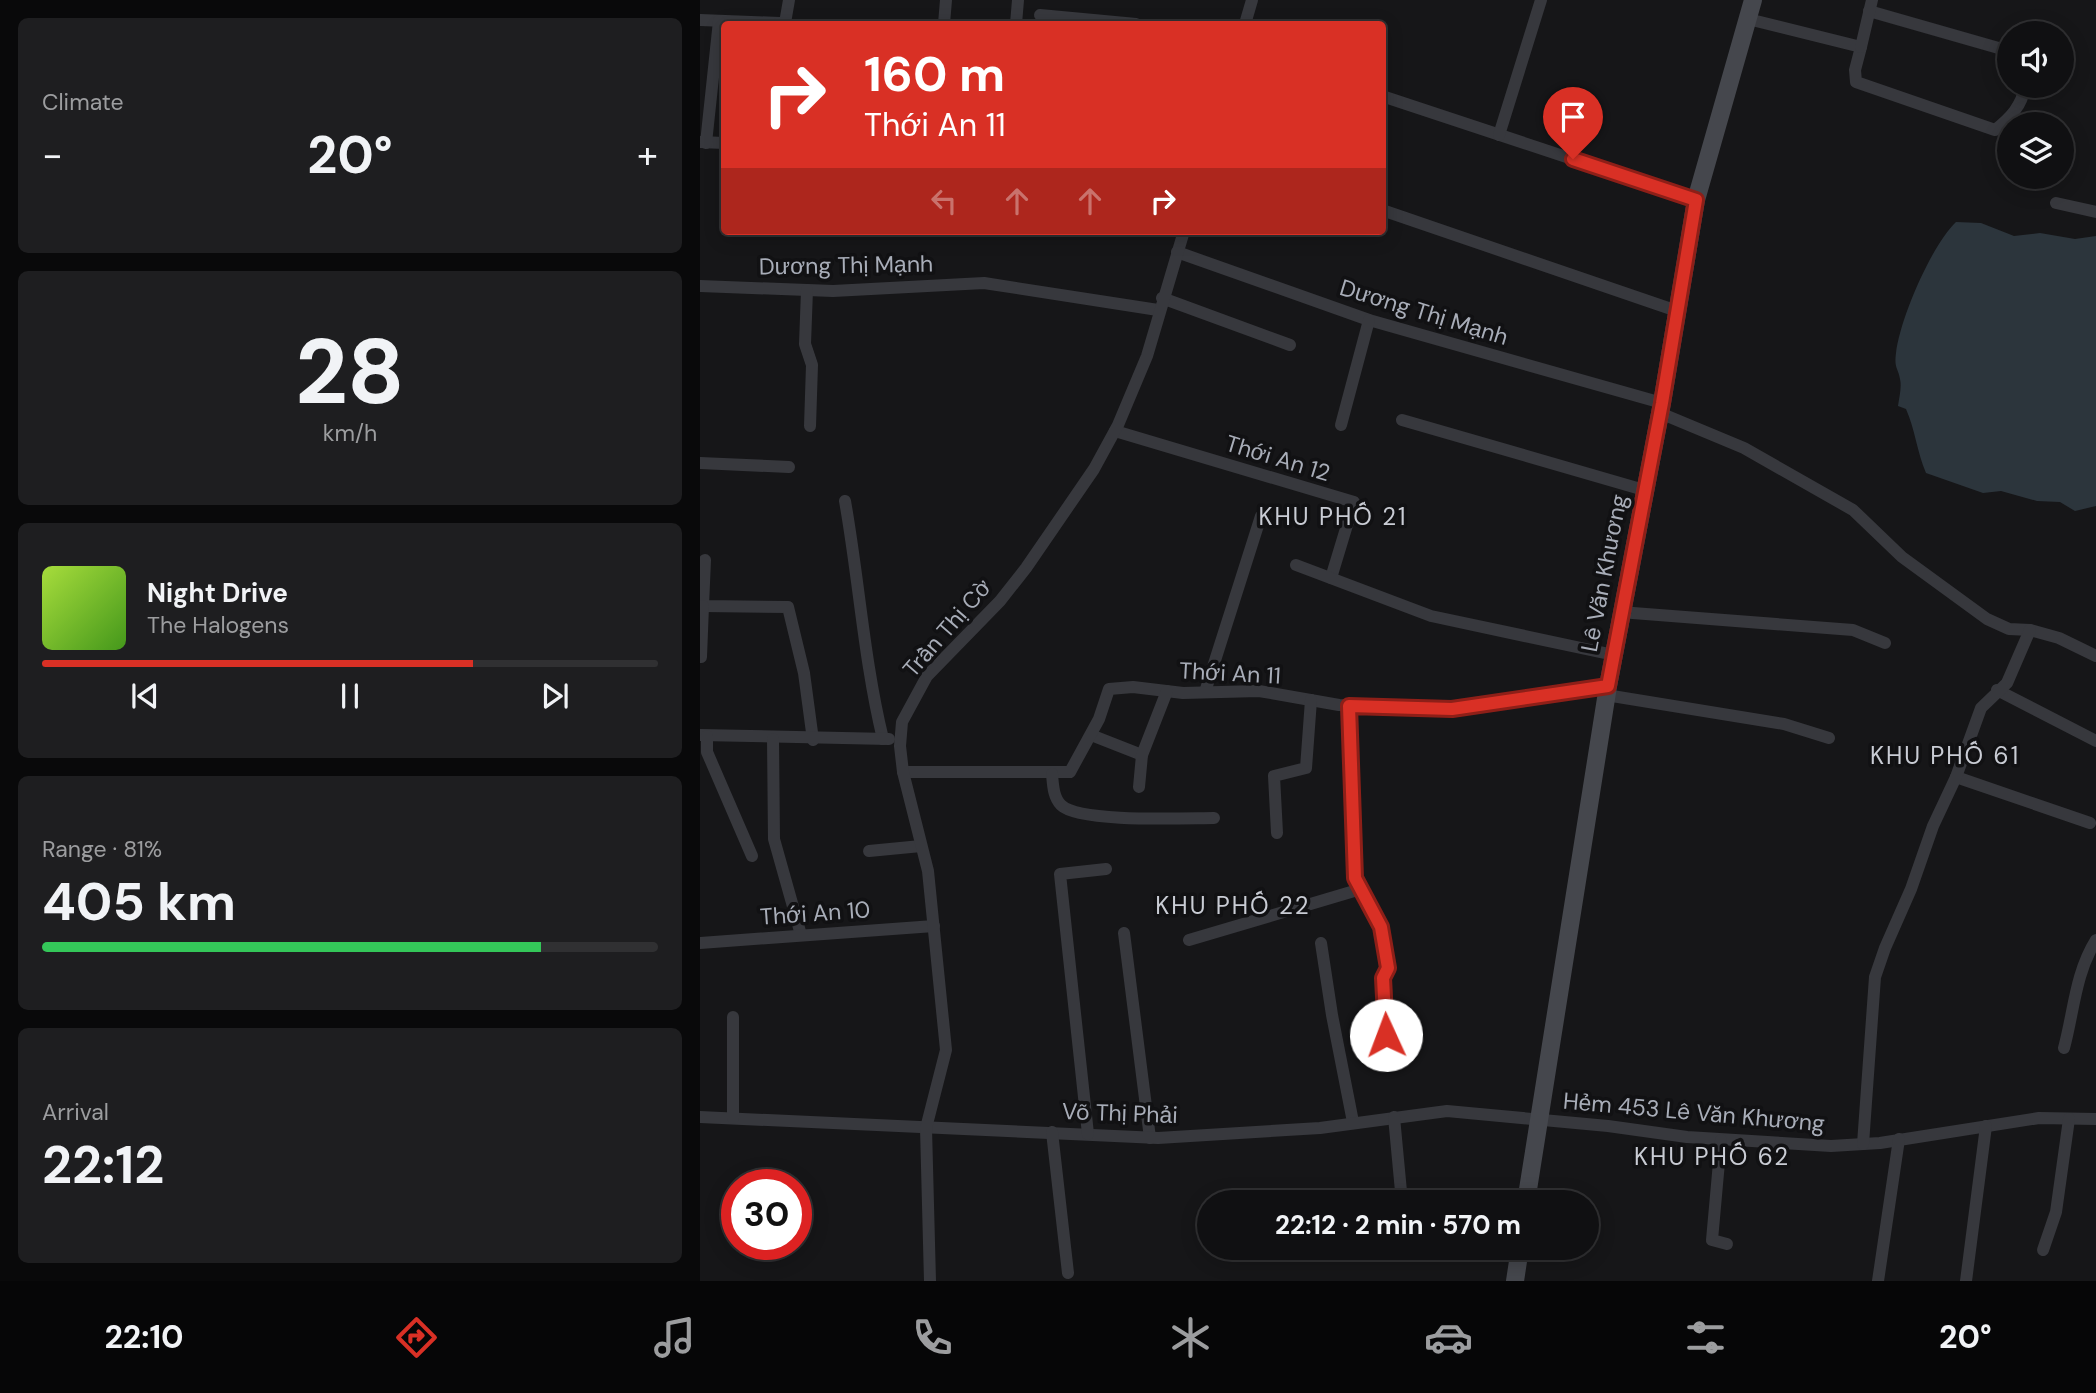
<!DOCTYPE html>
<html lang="en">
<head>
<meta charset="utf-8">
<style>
	:root { --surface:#101012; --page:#1e1e20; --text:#f1f3f6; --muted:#9c9d9f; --line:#303032; --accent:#d93025 }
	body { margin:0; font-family:"DM Sans",sans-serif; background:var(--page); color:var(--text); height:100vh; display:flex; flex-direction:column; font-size:26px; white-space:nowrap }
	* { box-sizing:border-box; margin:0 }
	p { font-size:23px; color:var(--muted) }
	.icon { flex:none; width:38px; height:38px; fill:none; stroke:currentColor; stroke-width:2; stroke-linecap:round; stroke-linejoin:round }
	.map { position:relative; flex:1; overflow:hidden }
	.details { display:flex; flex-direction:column; gap:18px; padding:18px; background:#09090a; width:700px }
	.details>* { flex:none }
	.guide { position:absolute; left:21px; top:21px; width:665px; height:214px; border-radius:7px; box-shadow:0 4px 18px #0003,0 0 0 2px var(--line); background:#d93025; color:#fff; overflow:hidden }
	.fabs { position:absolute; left:1297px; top:21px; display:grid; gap:14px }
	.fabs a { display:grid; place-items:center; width:77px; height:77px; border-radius:50%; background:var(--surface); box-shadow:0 4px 18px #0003,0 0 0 2px var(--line); font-size:35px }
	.speed { position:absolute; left:21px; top:1169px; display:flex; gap:14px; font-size:35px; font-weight:700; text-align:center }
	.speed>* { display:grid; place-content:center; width:91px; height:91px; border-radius:50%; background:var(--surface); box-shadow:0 4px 18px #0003,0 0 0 2px var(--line); line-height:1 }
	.speed .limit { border:10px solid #d22; background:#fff; color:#111 }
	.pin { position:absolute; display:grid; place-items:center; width:60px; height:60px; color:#fff; margin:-72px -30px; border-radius:50% 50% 50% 0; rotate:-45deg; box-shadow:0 0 7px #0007 }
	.pin .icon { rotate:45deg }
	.me { position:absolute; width:77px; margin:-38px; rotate:358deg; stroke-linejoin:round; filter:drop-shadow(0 0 5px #0008) }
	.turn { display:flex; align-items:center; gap:24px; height:147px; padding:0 28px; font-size:32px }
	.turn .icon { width:91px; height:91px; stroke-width:2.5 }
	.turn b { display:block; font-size:49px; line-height:60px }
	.lanes { display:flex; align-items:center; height:66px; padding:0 28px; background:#0003; justify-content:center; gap:35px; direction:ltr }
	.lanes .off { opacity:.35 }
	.big { font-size:52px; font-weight:700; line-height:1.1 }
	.details .widget { flex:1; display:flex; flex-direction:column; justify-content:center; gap:10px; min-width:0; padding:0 24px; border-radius:10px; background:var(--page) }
	.details .dial { align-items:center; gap:0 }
	.dial b { font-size:91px; line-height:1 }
	.song { display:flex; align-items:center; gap:21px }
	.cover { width:84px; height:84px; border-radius:10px; background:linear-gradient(135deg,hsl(80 70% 55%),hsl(100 70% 35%)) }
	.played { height:7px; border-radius:4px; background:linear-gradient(90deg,var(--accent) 70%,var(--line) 70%) }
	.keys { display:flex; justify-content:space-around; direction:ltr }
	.heat { display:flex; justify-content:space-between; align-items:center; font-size:38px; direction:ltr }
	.charge { height:10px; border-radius:5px; background:linear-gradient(90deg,#34c759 81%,var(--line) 0) }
	.trip { position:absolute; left:497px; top:1190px; width:402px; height:70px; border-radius:35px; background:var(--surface); box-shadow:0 4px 18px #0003,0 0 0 2px var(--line); font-weight:700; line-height:70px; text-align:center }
	.tab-bar { display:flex; height:112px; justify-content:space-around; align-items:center; background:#060607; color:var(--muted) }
	.tab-bar .icon { width:49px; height:49px }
	.tab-bar .active { color:var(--accent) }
	.tab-bar b { font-size:32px; color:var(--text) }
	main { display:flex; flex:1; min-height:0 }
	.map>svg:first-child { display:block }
	.water { fill:#2c353c }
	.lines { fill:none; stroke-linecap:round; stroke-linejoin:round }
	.minor { stroke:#37383d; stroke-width:12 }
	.secondary { stroke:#45474d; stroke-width:18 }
	.route-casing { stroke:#8d1f18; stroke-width:18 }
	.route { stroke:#d93025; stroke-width:12 }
	.labels { text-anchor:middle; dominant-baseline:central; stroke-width:7; stroke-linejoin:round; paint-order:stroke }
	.street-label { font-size:23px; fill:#a8adb8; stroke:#111113 }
	.neighbourhood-label { font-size:24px; letter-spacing:2px; fill:#c9ccd4; stroke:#111113 }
</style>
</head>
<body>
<main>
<section class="details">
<div class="widget"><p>Climate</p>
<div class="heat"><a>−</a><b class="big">20°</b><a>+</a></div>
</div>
<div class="widget dial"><b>28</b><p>km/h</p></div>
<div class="widget">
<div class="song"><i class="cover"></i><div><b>Night Drive</b><p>The Halogens</p></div></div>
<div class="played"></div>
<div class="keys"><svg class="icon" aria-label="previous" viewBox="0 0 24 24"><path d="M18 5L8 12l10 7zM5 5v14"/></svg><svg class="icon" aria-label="pause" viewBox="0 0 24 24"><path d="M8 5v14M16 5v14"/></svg><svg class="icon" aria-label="next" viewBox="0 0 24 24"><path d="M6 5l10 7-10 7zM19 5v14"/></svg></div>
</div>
<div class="widget"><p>Range · 81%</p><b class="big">405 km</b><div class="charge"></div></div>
<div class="widget"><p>Arrival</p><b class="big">22:12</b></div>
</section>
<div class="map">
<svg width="1396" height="1281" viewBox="0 0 1396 1281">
	<rect width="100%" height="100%" fill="#161618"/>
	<!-- water -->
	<path class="water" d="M1256,222L1281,223L1314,236L1340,233L1375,239L1396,236V506L1375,511L1360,502L1337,501L1301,491L1283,493L1226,473C1217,452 1215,429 1206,409L1198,406C1199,398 1202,387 1200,379C1198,367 1194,369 1196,353C1200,319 1231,246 1256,222Z"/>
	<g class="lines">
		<!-- minor -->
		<g class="minor">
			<path d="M1169,11L1309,51"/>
			<path d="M340,15L436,24"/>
			<path d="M1048,19L1161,47L1155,70L1156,82L1295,130C1310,118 1322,106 1325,86"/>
			<path d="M0,20L79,23"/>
			<path d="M79,23H85L89,0"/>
			<path d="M244,24L246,0"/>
			<path d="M316,24L318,0"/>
			<path d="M545,24L552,0"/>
			<path d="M1161,47L1172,0"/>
			<path d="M682,96L996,200"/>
			<path d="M799,135L841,0"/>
			<path d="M0,142L24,143"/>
			<path d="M6,143L19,21"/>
			<path d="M1356,203L1396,212"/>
			<path d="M682,210L977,311"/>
			<path d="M477,252L669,320L962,403"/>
			<path d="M0,286L133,291L284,283L458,310"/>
			<path d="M107,290L105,344L112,365L110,426"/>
			<path d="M462,298L590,345"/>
			<path d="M960,413L1044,448L1153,510L1202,557L1287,619L1309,629L1330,630L1359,638L1396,656"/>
			<path d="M702,420L944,490"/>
			<path d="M641,425L669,320"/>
			<path d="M415,431L654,502L631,578"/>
			<path d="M0,463L89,467"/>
			<path d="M145,501C159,580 164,661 183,739"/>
			<path d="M5,560L3,606L88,607L104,673L113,740"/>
			<path d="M596,565L731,616L914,655"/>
			<path d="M920,612L1153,630L1185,643"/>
			<path d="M1,657L3,606"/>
			<path d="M1297,690L1396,741"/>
			<path d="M505,692L561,516"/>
			<path d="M906,695L1084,724L1129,738"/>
			<path d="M649,706L655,878L681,927L688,968L683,978L687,1058"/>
			<path d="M0,735L189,739"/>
			<path d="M391,735L442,755"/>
			<path d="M7,736V752L52,856"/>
			<path d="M73,739L74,839L101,935"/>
			<path d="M203,772H370L399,719L409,689L433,687L483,693L559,691L639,705L752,709L908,686"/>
			<path d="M352,774C353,784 353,797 361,805C379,823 486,818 514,818"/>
			<path d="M1256,777L1390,823"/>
			<path d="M439,787L442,755L467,691"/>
			<path d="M577,833L574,776L606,768L611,700"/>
			<path d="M169,851L221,846"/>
			<path d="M424,933L450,1138"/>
			<path d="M489,940L661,889"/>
			<path d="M0,943L234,926"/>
			<path d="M621,943L632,1015L653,1122"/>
			<path d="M1364,1048C1374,1011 1375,974 1396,940"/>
			<path d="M0,1117L458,1138L620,1128L747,1111L908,1126L987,1137L1131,1146L1180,1143L1339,1118L1396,1119"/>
			<path d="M694,1117L702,1202"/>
			<path d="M33,1118V1017"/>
			<path d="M352,1132L368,1273"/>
			<path d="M388,1134L360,874L406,869"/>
			<path d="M1021,1140L1012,1240L1027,1244"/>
			<path d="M1163,1144L1175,977L1185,948L1211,889L1233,826L1256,777L1281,708L1307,683L1330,630"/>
			<path d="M1343,1250L1356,1212L1369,1119"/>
			<path d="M230,1281L226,1128L246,1050L228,871L203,772L200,746L202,722L227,676L300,601L326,568L394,469L418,425L447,356L484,231"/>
			<path d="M1178,1281L1199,1139"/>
			<path d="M1266,1281L1286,1126"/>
		</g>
		<!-- secondary -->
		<g class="secondary">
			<path d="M826,1202L908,686L962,403L996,200L1053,0"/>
			<path d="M815,1281L820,1248"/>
		</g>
	</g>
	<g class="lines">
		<defs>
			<path id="route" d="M686,1035L683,978L688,968L681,927L655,878L649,706L752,709L908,686L962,403L996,200L873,159"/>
		</defs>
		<!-- route casing -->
		<use href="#route" class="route-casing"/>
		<!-- route -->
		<use href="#route" class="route"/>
	</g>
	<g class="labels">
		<!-- street labels -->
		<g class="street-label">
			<text transform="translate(146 265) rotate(-1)">Dương Thị Mạnh</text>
			<text transform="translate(724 312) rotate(17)">Dương Thị Mạnh</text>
			<text transform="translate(578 458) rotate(17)">Thới An 12</text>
			<text transform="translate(904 573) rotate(-79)">Lê Văn Khương</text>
			<text transform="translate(247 628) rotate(-49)">Trần Thị Cờ</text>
			<text transform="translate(530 673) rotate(3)">Thới An 11</text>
			<text transform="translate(115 913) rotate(-4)">Thới An 10</text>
			<text transform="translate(994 1112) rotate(5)">Hẻm 453 Lê Văn Khương</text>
			<text transform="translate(420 1113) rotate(2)">Võ Thị Phải</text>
		</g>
		<!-- neighbourhood labels -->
		<g class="neighbourhood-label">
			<text x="633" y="516">KHU PHỐ 21</text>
			<text x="1245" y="755">KHU PHỐ 61</text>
			<text x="533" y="905">KHU PHỐ 22</text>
			<text x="1012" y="1156">KHU PHỐ 62</text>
		</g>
	</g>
</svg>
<div class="fabs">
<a><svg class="icon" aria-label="sound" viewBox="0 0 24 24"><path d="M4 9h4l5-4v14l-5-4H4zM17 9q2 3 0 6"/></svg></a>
<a><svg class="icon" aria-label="layers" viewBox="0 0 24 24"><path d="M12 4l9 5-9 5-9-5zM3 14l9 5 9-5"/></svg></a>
</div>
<div class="speed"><div class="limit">30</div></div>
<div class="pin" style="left:873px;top:159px;background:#d93025"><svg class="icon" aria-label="arrive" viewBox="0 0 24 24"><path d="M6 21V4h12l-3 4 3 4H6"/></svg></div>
<svg class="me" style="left:686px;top:1035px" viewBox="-20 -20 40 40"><circle r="19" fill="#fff"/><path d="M0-13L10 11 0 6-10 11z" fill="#d93025"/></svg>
<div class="trip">22:12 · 2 min · 570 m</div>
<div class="guide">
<div class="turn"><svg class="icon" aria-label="right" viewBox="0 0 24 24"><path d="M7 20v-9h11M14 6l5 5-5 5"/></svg><div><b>160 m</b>Thới An 11</div></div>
<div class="lanes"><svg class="icon off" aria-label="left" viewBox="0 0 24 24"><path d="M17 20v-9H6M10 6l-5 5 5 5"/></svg><svg class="icon off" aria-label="ahead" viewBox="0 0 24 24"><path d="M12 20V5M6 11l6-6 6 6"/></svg><svg class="icon off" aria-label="ahead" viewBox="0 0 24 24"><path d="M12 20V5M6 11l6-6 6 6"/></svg><svg class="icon" aria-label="right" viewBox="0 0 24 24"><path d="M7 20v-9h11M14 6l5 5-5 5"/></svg></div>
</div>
</div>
</main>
<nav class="tab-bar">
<b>22:10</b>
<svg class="icon active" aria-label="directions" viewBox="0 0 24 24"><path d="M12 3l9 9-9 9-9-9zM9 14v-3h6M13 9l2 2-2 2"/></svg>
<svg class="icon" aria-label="music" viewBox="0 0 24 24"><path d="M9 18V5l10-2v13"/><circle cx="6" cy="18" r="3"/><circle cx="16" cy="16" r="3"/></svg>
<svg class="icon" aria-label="phone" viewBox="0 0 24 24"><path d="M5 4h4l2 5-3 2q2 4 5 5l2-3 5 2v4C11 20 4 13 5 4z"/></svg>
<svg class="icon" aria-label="climate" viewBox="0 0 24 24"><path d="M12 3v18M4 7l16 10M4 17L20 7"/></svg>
<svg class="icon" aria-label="car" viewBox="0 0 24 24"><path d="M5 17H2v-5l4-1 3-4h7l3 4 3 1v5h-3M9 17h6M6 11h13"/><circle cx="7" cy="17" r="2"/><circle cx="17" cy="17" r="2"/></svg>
<svg class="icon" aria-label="filters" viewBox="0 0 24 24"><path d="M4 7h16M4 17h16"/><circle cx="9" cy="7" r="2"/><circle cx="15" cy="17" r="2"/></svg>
<b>20°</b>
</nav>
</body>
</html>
